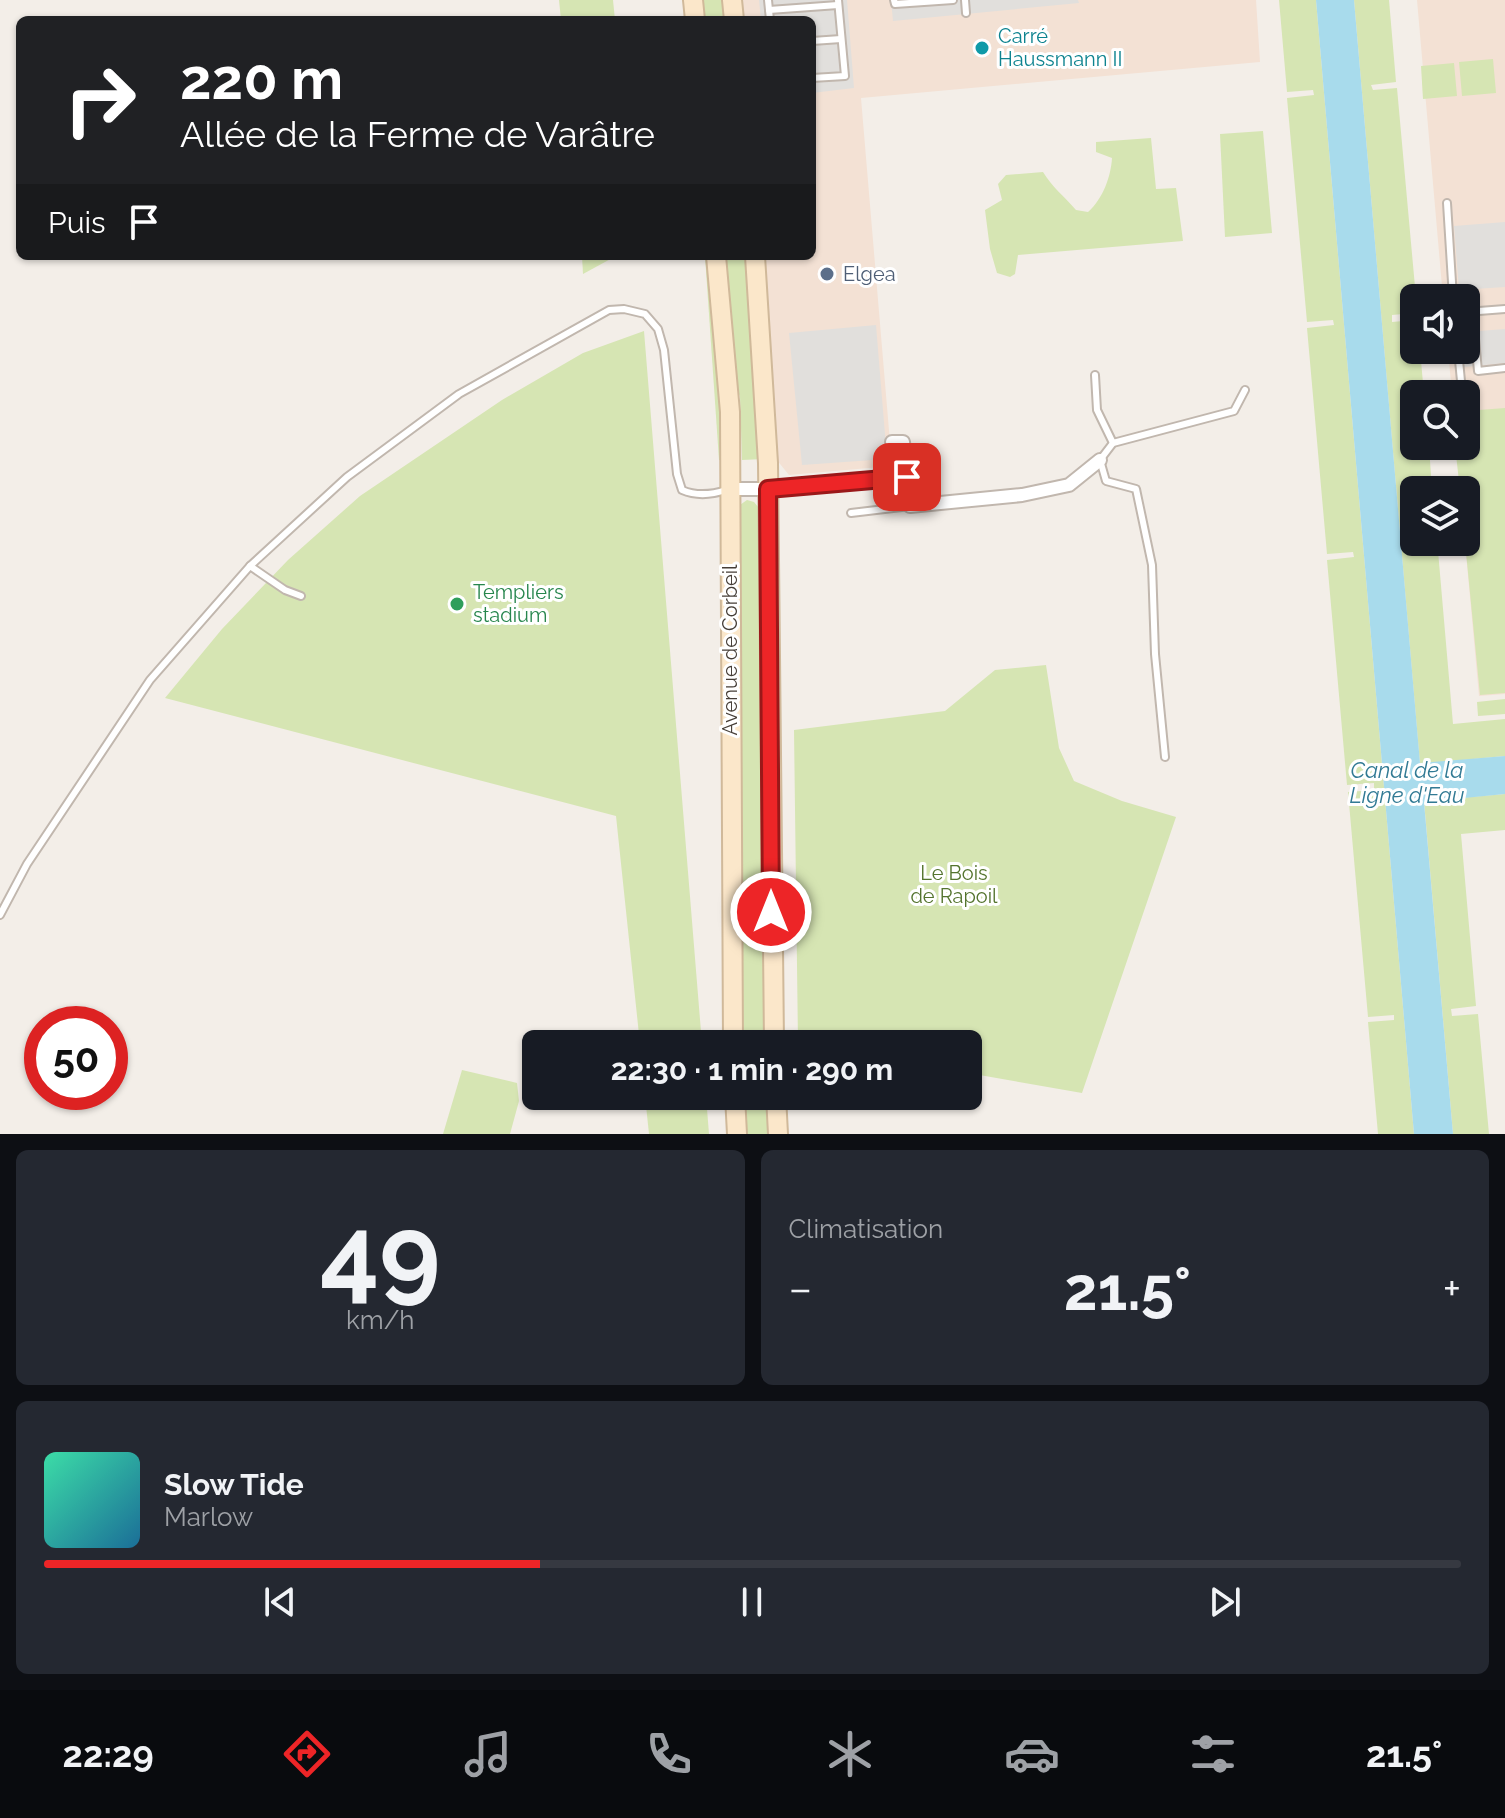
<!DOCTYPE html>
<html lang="fr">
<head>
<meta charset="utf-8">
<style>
	:root { --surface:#171b24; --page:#242831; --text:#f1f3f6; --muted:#9ea1a6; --line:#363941; --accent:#ed2527 }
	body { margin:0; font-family:Raleway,sans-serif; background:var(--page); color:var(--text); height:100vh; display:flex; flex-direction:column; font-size:30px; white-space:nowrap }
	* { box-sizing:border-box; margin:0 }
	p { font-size:26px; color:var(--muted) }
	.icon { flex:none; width:44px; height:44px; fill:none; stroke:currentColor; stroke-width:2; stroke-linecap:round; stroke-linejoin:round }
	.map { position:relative; height:1134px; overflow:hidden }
	.side { display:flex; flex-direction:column; gap:16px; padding:16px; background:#0d0f14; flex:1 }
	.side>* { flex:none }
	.top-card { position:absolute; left:16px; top:16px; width:800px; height:244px; border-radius:12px; box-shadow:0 2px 6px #0004; background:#202124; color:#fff; overflow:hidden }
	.controls { position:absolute; left:1400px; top:284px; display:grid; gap:16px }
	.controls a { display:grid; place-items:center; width:80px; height:80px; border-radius:12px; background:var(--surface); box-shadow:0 2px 6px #0004; font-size:40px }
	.speed { position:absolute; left:24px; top:1006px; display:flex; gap:16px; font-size:40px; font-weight:700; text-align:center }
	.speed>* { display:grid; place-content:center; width:104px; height:104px; border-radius:50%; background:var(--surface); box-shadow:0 2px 6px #0004; line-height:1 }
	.speed .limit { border:12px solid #d22; background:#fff; color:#111 }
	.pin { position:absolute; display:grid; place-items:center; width:68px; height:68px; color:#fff; margin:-34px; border-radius:16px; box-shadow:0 4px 12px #0006 }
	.me { position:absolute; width:88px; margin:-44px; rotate:0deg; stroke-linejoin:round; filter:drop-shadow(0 0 6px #0008) }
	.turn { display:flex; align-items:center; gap:28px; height:168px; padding:0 32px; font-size:36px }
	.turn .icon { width:104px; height:104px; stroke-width:2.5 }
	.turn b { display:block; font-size:56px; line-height:68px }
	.then { display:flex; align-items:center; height:76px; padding:0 32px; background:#0003; gap:16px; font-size:30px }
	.big { font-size:60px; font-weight:700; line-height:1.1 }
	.side .card { flex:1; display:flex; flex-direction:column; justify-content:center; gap:12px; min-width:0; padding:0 28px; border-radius:12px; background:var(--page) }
	.side .dial { align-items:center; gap:0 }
	.dial b { font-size:104px; line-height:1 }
	.song { display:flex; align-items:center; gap:24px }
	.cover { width:96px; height:96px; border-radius:12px; background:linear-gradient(135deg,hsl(160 70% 55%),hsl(200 70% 35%)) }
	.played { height:8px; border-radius:4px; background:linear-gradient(90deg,var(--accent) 35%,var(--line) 35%) }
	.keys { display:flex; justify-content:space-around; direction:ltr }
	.heat { display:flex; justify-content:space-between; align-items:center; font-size:44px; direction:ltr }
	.side .tiles { flex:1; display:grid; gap:16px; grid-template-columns:1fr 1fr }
	.card:last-child { grid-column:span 2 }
	.trip { position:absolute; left:522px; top:1030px; width:460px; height:80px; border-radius:12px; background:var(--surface); box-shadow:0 2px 6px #0004; font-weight:700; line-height:80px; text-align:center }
	.tabs { display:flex; height:128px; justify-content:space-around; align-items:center; background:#090b0e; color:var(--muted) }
	.tabs .icon { width:56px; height:56px }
	.tabs .active { color:var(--accent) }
	.tabs b { font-size:36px; color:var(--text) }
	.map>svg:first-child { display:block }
	.commercial { fill:#f3e1d4 }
	.green { fill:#d6e5b3 }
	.parking { fill:#e1dfdc }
	.water { fill:#a8dbec }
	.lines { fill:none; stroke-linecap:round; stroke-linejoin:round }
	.service-casing { stroke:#c1b7ae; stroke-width:10 }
	.minor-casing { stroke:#c1b7ae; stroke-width:16 }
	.secondary-casing { stroke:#d0b99a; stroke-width:22 }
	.service { stroke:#fff; stroke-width:6 }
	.minor { stroke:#fff; stroke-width:12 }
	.secondary { stroke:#fbe7ca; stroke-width:18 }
	.route-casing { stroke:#9a1819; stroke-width:20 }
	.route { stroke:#ed2527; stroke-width:14 }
	.culture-dot { fill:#0f9aa8; stroke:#fff; stroke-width:3 }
	.service-dot { fill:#5c6f8a; stroke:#fff; stroke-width:3 }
	.leisure-dot { fill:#2e9e5b; stroke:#fff; stroke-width:3 }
	.labels { text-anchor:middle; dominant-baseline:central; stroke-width:6; stroke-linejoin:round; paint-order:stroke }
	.culture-label { font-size:20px; fill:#0d838f; stroke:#fff; text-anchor:start }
	.service-label { font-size:20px; fill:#4e5e75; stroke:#fff; text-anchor:start }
	.leisure-label { font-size:20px; fill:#27864d; stroke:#fff; text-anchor:start }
	.street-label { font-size:20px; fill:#463e37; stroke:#fff }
	.park-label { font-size:20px; fill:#54742e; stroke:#fff }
	.water-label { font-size:22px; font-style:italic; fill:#317a94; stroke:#fff }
</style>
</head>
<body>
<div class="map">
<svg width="1505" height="1134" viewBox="0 0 1505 1134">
	<rect width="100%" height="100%" fill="#f3eee8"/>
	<!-- commercial -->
	<g class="commercial">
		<path d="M739,0H1256L1260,62L861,98L892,466L789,475L776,459L759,256H812V20H740Z"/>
		<path d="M1417,0H1505V694L1479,696L1465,542L1466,394H1452L1448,350H1466V298H1443Z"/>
	</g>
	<!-- green -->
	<g class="green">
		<path d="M559,0H613L615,20H561Z"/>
		<path d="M700,0H728L730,20H702Z"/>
		<path d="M1279,0H1316L1414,1134H1378L1368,1022L1394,1020V1015L1368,1017L1348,792L1374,790V783L1347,785L1327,560L1354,557L1353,552L1327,554L1307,328L1334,325L1333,320L1307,322L1287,98L1314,95L1313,90L1287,92Z"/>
		<path d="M1354,0H1389L1396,82L1371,85L1373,90L1397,88L1416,298L1414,313L1392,315V322L1414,320V350H1420L1424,394H1414V429L1402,431L1403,439L1414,438V446H1429L1432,490H1414V542L1437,544L1412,546V553L1438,551L1453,724L1505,719V756L1420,764Z"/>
		<path d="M1493,59L1496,93L1462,96L1459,62Z"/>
		<path d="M1454,63L1457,96L1423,99L1421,66Z"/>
		<path d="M1263,131L1272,233L1225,237L1220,134Z"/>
		<path d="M1151,138L1156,189L1176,188L1183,241L1018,255L1015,274L1010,277L997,273L990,249L985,210L1002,200L998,184L1006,175L1043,172C1052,187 1064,196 1076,210L1088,212C1103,199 1111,176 1112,158L1096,152V142Z"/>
		<path d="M582,256H616L583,274Z"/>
		<path d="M705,256H710L724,460H719Z"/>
		<path d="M722,256H750L764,459L742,460L740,397L733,376Z"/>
		<path d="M644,331L702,1044H640L616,816L165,698L222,629L288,560L360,496L502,400L583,353Z"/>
		<path d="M1505,408V693L1480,695L1465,542L1466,490H1460L1455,446H1466V411Z"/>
		<path d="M747,500L754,502L759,508V593L764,607L766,1044H738L737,507Z"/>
		<path d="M1046,665L1059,748L1074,781L1122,801L1176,817L1082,1093L968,1073V1044L798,1043L794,730L945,711L995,670Z"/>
		<path d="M1505,699V714L1478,716L1477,702Z"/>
		<path d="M1505,794V830L1461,834L1476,1006L1451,1009L1452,1016L1478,1014L1489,1134H1453L1424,801Z"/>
		<path d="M462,1070L517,1083L519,1101L510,1134H443Z"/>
		<path d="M645,1096H706L709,1134H649Z"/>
		<path d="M741,1096H769L772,1134H744Z"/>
	</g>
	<!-- parking -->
	<g class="parking">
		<path d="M759,0H847L854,88L812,93V20H761Z"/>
		<path d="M891,0H1078L1079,3L893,21Z"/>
		<path d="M1505,222V287L1459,290L1454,226Z"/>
		<path d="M876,325L887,459L802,465L789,333Z"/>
		<path d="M1505,329V363L1464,367L1466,332Z"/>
	</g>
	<!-- water -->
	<path class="water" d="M1316,0H1354L1420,763L1505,756V794L1424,802L1453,1134H1414Z"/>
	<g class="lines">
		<defs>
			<g id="service">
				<path d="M768,0L770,20"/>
				<path d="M894,0L895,4L953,0"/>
				<path d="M965,0L966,13"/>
				<path d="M769,10L838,5"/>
				<path d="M812,41L841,39"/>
				<path d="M812,78L845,76L838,0"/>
				<path d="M1447,203L1453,298"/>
				<path d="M1466,312L1505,309"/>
				<path d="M1466,339H1475L1478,371L1505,368"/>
				<path d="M1458,350L1461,381"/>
				<path d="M1095,375L1097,410L1113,443"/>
				<path d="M851,513L910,506"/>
				<path d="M301,596L285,590L250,566L347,477L459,394L609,310L624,309L645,314L658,329L664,350L677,474L682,490C696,496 711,495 726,490"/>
				<path d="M1165,757L1155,654L1152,565L1136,489L1106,481L1100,460L1113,443L1234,411L1245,390"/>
				<path d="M0,915L27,864L150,680L250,566"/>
			</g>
			<g id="minor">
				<path d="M892,442H903L907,477"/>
				<path d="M730,489H768L907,477L910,506L1022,495L1069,485L1100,460"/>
			</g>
			<g id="secondary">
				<path d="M693,0L695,20"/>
				<path d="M732,0L734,20"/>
				<path d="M716,256L730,412L733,1044"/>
				<path d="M755,256L768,463L774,1044"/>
				<path d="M735,1096L737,1134"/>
				<path d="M776,1096L778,1134"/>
			</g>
		</defs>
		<!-- service casing -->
		<use href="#service" class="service-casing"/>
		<!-- minor casing -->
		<use href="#minor" class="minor-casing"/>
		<!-- secondary casing -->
		<use href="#secondary" class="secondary-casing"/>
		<!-- service -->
		<use href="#service" class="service"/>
		<!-- minor -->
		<use href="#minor" class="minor"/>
		<!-- secondary -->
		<use href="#secondary" class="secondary"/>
	</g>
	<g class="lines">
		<defs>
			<path id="route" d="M771,912L768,489L907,477"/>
		</defs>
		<!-- route casing -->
		<use href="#route" class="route-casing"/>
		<!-- route -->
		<use href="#route" class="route"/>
	</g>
	<!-- markers -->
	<circle class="culture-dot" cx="982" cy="48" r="8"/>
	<circle class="service-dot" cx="827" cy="274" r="8"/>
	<circle class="leisure-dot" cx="457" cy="604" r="8"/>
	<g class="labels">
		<!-- culture labels -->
		<g class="culture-label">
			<text x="998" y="36">Carré<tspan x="998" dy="23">Haussmann II</tspan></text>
		</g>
		<!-- service labels -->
		<g class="service-label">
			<text x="843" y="274">Elgea</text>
		</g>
		<!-- leisure labels -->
		<g class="leisure-label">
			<text x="473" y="592">Templiers<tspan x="473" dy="23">stadium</tspan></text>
		</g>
		<!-- street labels -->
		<g class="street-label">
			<text transform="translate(730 650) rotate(-90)">Avenue de Corbeil</text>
		</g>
		<!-- park labels -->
		<g class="park-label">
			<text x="954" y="873">Le Bois<tspan x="954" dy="23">de Rapoil</tspan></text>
		</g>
		<!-- water labels -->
		<g class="water-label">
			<text x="1407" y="770">Canal de la<tspan x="1407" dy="25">Ligne d'Eau</tspan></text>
		</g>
	</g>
</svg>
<div class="controls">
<a><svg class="icon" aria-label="sound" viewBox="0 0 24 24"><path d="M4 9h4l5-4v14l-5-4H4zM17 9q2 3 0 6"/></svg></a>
<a><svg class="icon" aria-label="search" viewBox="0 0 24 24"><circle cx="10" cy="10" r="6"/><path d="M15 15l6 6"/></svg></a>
<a><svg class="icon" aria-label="layers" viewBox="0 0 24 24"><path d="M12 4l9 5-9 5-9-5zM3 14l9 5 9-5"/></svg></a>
</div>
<div class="speed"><div class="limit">50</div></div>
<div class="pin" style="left:907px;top:477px;background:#d93025"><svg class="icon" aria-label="arrive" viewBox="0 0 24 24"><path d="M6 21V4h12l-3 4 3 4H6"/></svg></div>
<svg class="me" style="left:771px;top:912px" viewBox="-20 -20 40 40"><circle r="17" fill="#ed2527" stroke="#fff" stroke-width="3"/><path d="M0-11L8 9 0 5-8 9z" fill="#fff"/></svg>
<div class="trip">22:30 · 1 min · 290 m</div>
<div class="top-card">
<div class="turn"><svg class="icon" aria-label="right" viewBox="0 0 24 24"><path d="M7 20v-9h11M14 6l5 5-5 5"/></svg><div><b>220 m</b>Allée de la Ferme de Varâtre</div></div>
<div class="then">Puis<svg class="icon" aria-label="arrive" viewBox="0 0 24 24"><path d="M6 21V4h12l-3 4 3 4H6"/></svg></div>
</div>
</div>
<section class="side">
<div class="tiles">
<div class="card dial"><b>49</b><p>km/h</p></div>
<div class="card"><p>Climatisation</p>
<div class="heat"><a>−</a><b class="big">21.5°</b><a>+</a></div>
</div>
<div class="card">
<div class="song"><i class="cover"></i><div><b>Slow Tide</b><p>Marlow</p></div></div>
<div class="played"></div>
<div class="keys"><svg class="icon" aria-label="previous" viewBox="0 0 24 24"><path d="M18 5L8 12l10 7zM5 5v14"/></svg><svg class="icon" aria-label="pause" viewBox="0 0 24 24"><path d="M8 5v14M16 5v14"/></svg><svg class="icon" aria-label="next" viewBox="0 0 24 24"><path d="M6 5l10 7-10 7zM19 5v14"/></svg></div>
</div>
</div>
</section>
<nav class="tabs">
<b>22:29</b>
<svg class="icon active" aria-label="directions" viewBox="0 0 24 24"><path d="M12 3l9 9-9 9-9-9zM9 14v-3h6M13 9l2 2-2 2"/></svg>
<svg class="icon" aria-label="music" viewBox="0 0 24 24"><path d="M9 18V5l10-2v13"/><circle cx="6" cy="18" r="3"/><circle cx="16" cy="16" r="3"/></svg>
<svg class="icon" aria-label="phone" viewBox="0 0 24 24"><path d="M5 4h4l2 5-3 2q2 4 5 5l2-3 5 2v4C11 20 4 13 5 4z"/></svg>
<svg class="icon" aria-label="climate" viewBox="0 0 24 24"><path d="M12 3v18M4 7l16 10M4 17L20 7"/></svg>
<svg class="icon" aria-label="car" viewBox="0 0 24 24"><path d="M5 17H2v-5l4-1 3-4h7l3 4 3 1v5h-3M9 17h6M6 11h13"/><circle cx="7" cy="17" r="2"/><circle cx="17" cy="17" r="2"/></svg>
<svg class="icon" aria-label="filters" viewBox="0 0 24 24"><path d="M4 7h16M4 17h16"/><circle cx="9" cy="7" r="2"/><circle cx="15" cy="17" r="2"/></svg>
<b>21.5°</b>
</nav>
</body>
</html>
